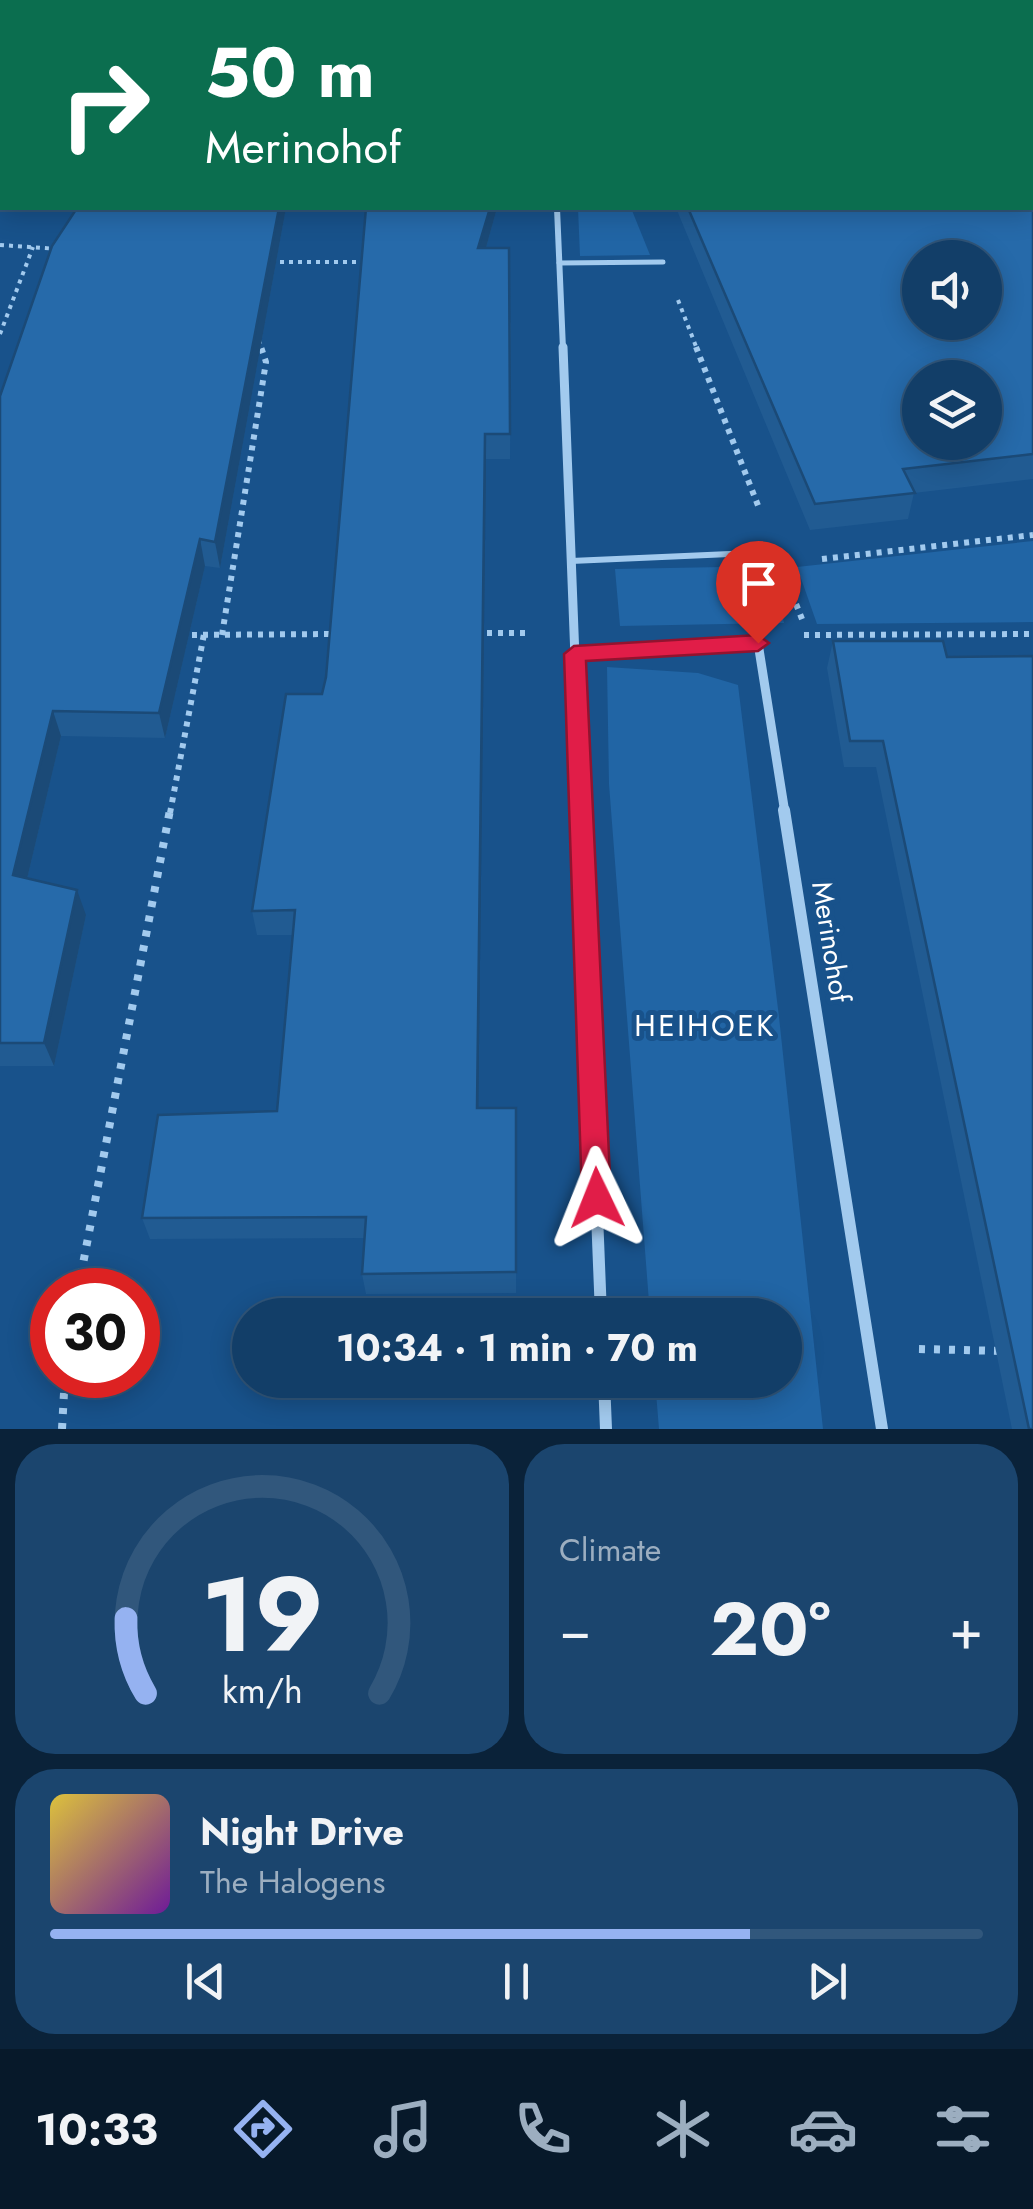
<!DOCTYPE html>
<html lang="en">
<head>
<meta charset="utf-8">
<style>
	:root { --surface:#123e68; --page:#1b456e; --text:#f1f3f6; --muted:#9caec0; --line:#31577c; --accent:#95b2f1 }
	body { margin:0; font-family:Jost,sans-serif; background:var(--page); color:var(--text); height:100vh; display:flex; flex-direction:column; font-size:38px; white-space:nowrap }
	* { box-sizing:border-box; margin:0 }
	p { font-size:32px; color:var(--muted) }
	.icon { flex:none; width:55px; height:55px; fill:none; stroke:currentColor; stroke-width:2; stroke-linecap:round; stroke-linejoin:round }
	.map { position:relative; height:1429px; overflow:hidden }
	.sheet { display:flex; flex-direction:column; gap:15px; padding:15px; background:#0a2239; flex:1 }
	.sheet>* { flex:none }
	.banner { position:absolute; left:0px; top:0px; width:1035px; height:210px; box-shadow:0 5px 25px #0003,0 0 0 2px var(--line); background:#0b6e4f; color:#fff; overflow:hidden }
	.controls { position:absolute; left:902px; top:240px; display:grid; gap:20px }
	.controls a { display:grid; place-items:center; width:100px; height:100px; border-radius:50%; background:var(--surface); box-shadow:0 5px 25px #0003,0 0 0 2px var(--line); font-size:50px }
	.speed { position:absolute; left:30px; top:1268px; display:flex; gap:20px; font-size:50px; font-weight:700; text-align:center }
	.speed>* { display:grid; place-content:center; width:130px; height:130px; border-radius:50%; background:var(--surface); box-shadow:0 5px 25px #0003,0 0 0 2px var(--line); line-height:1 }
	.speed .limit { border:15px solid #d22; background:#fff; color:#111 }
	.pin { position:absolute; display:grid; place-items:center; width:85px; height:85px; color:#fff; margin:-102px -42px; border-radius:50% 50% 50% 0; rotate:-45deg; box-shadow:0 0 10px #0007 }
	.pin .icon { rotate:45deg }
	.me { position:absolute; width:110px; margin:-55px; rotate:358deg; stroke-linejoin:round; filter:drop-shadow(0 0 8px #0008) }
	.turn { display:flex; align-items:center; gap:35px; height:210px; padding:0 40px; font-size:45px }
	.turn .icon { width:130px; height:130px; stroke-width:2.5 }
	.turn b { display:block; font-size:70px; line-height:85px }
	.big { font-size:75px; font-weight:700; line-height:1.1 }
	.sheet .card { flex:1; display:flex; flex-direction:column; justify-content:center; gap:15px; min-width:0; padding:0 35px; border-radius:40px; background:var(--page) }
	.sheet .dial { align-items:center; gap:0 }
	.dial svg { height:260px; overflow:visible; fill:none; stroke:var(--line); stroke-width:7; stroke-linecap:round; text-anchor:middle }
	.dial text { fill:var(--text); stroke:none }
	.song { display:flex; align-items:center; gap:30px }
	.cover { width:120px; height:120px; border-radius:15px; background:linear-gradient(135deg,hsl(50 70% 55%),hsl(280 70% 35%)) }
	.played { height:10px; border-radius:5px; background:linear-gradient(90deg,var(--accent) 75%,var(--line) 75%) }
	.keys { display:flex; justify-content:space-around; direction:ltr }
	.heat { display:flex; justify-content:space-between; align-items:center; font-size:55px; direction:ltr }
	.sheet .tiles { flex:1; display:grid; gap:15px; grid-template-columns:1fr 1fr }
	.card:last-child { grid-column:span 2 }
	.trip { position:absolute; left:232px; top:1298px; width:570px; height:100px; border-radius:50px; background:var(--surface); box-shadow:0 5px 25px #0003,0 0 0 2px var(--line); font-weight:700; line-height:100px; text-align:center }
	.dock { display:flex; height:160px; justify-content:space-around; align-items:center; background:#07192a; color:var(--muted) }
	.dock .icon { width:70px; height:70px }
	.dock .current { color:var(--accent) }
	.dock b { font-size:45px; color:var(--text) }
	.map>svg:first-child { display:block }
	.green { fill:#2165a5 }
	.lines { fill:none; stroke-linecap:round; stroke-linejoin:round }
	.path-far2 { stroke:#a2caee; stroke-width:4; stroke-dasharray:4 5; stroke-linecap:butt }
	.path-far1 { stroke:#a2caee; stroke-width:6; stroke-dasharray:5 6; stroke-linecap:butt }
	.path { stroke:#a2caee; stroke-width:8; stroke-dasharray:6 9; stroke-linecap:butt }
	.lane-far1 { stroke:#a2caee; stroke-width:5 }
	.lane { stroke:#a2caee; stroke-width:6 }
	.street-far2 { stroke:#a2caee; stroke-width:6 }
	.street-far1 { stroke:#a2caee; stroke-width:9 }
	.street { stroke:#a2caee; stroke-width:12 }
	.wall { fill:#215b92 }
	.shaded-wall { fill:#1b4a77 }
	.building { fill:#266aaa; stroke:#1b4a77; stroke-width:2.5; fill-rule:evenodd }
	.route { fill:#e11d48; stroke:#92132f; stroke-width:2.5 }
	.labels { text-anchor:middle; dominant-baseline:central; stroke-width:10; stroke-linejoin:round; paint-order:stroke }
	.street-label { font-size:28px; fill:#fff; stroke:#18528b }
	.neighbourhood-label { font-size:30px; letter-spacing:2.5px; fill:#fff; stroke:#18528b }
</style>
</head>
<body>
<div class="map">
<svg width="1033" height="1429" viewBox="0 0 1033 1429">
	<rect width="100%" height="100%" fill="#18528b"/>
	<!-- green -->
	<g class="green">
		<path d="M578,208H631L650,255L580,256Z"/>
		<path d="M1033,541V622L817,624L797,567Z"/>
		<path d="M772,566L784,623L620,626L615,569Z"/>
		<path d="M607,667L698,673L738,685L779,1017L823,1429H659L655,1380H785V1315H650L609,784Z"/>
	</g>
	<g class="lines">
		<!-- path-far2 -->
		<g class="path-far2">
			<path d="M0,245L58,249"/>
			<path d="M271,262H368"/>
			<path d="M678,300L697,349"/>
			<path d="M0,334L33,247"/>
			<path d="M259,340L262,349"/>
		</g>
		<!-- path-far1 -->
		<g class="path-far1">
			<path d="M696,347L759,508"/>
			<path d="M822,559L1033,535"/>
			<path d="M792,594L804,624"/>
			<path d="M476,633H529"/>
			<path d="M181,635L334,634"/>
			<path d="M222,635L266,362L261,347"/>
			<path d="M804,635L1033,634"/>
			<path d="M170,813L204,634"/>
		</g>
		<!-- path -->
		<g class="path">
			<path d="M78,1290L170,810"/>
			<path d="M919,1349L1002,1351"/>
			<path d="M62,1429L65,1375"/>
		</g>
		<!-- lane-far1 -->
		<path class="lane-far1" d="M559,263L663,262"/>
		<!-- lane -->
		<path class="lane" d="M571,561L776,552"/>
		<!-- street-far2 -->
		<g class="street-far2">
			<path d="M0,125L2,120"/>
			<path d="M557,208L563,349"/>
		</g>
		<!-- street-far1 -->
		<g class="street-far1">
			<path d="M563,347L581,813"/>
			<path d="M575,654L758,643L785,813"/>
		</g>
		<!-- street -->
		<g class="street">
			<path d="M581,810L601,1315"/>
			<path d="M784,810L882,1429"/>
			<path d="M604,1380L606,1429"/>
		</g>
	</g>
	<!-- wall -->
	<g class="wall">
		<path d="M944,0H1033V35L1032,2H945Z"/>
		<path d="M1033,112V479L914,493L908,519L810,530L676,208H1032Z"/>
		<path d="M286,208L220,568L205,566L165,738L61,736L27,879L86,915L54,1066H0V396Z"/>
		<path d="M497,208L486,248L511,324L510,459H486L478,1108H516V1293L366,1294L362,1274L364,1238L150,1239L142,1218L277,1111L293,935H257L252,911L322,694Z"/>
		<path d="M833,641L947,657L1033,1429H1012L876,767H844L827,668Z"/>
	</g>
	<!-- shaded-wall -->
	<g class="shaded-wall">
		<path d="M279,208H286L220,568L215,542Z"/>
		<path d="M490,208H497L479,273L478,248Z"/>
		<path d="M485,434L486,459L478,1131L477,1108Z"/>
		<path d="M200,539L205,566L165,738L159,713Z"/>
		<path d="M53,711L61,736L22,900L13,875Z"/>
		<path d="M77,890L86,915L54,1066L44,1043Z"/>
	</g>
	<!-- building -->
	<g class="building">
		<path d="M295,0H480V2H294Z"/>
		<path d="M958,0H1033V13L1032,2H959Z"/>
		<path d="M1033,112V454L903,469L915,493L815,504L688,208H1032ZM920,258H985V322H920ZM920,378H985V442H920Z"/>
		<path d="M77,208H279L215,542L200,539L159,713L53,711L13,875L77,890L44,1043H0V396L52,246Z"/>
		<path d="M366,208H490L478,248H509L510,434H485L477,1108H516V1272L362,1274L366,1217L142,1218L158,1115L277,1111L295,910L252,911L286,694H322L326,677Z"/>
		<path d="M833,641H943L947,657L1033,656V1429H1029L883,741H850Z"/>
	</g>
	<!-- route -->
	<path class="route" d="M758,635L769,643L758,651L586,661L611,1198L607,1208L597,1212L587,1208L582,1198L564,654L574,646Z"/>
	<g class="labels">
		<!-- street labels -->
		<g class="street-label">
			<text transform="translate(831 942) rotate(81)">Merinohof</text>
		</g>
		<!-- neighbourhood labels -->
		<g class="neighbourhood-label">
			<text x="705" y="1025">HEIHOEK</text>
		</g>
	</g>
</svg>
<div class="controls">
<a><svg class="icon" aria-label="sound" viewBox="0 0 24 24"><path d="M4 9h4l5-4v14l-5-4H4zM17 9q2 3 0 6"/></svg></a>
<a><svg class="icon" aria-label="layers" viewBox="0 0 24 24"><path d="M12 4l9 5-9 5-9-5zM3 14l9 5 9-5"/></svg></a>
</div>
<div class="speed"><div class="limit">30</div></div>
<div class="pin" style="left:758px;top:643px;background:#d93025"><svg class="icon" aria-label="arrive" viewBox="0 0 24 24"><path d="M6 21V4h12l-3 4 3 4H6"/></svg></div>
<svg class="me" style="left:597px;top:1198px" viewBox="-20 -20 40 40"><path d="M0-17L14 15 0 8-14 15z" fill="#e11d48" stroke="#fff" stroke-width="4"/></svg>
<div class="trip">10:34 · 1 min · 70 m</div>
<div class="banner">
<div class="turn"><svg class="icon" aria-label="right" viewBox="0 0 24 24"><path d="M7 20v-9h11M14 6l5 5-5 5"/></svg><div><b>50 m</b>Merinohof</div></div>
</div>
</div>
<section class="sheet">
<div class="tiles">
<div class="card dial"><svg viewBox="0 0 100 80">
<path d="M14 69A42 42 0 1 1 86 69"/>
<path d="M14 69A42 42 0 0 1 8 46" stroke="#95b2f1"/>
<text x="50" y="56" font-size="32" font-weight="700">19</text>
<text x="50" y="72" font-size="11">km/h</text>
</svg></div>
<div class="card"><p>Climate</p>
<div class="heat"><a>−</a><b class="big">20°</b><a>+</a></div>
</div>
<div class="card">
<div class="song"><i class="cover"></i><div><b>Night Drive</b><p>The Halogens</p></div></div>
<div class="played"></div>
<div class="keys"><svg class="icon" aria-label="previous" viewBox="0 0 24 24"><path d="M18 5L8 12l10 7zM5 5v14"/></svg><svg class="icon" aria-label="pause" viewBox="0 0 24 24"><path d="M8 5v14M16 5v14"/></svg><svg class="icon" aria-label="next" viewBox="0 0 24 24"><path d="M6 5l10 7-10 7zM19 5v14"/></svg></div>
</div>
</div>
</section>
<nav class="dock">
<b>10:33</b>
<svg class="icon current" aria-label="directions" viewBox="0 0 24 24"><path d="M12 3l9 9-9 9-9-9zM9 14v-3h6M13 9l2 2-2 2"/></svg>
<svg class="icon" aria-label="music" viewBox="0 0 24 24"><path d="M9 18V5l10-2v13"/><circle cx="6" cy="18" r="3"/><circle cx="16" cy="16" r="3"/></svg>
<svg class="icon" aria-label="phone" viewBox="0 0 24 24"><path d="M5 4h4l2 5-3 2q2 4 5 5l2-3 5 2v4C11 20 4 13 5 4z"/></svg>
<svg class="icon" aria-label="climate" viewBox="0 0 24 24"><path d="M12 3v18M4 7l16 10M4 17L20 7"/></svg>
<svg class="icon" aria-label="car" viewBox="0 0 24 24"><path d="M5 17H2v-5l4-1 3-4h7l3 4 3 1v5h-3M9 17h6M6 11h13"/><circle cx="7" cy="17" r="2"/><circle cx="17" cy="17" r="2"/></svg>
<svg class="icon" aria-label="filters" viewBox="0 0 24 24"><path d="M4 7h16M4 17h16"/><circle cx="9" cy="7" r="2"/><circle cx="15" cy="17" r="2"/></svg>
</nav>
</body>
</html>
